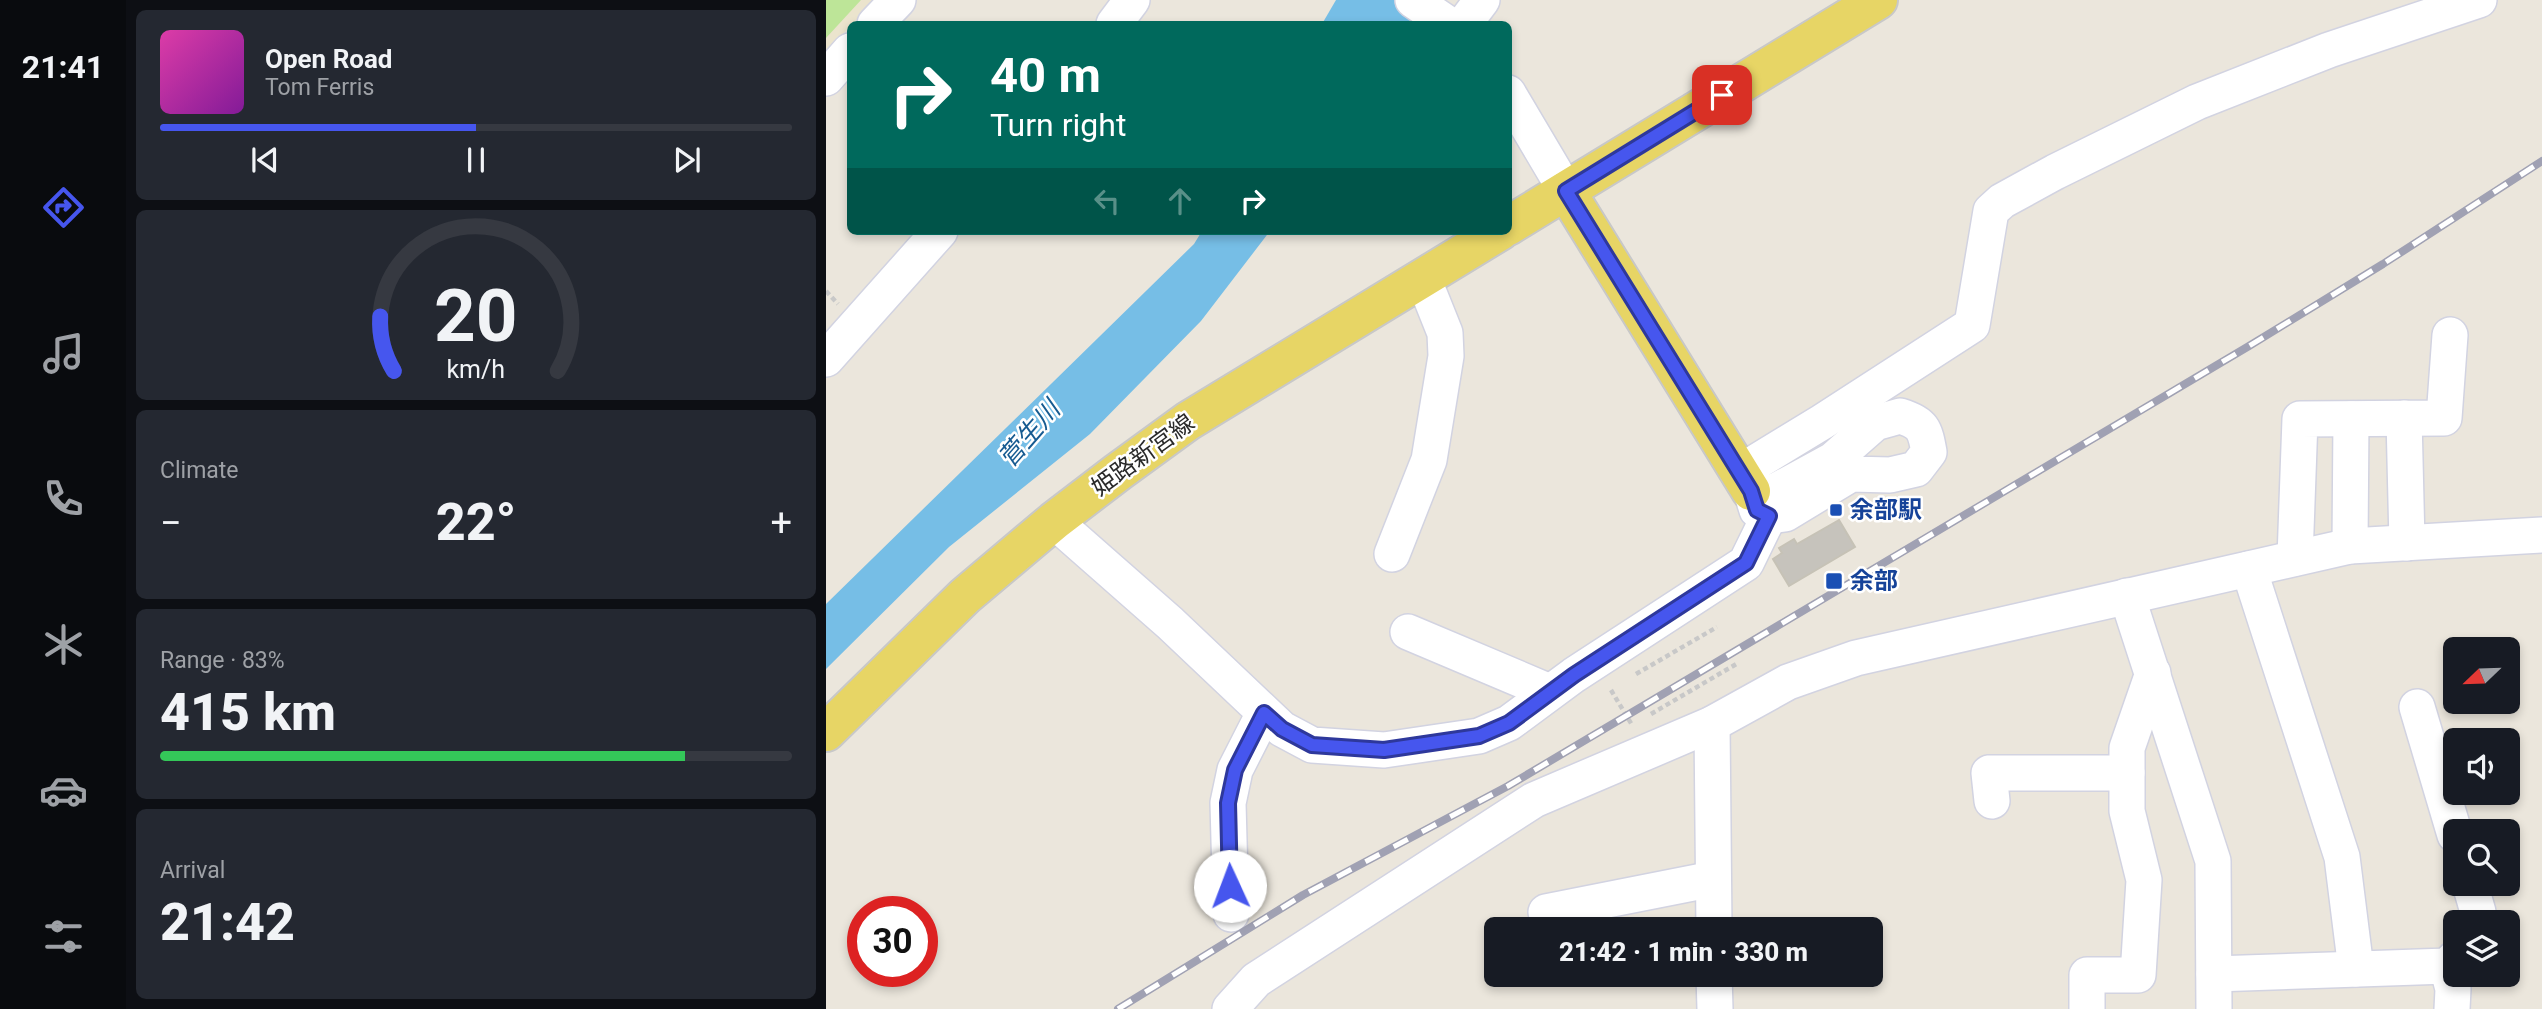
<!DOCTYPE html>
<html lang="en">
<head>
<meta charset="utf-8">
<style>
	:root { --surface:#171b24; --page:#242831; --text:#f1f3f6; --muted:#9ea1a6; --line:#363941; --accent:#4656ee }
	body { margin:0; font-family:Roboto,"Noto Sans JP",sans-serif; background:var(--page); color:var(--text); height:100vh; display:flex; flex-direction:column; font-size:26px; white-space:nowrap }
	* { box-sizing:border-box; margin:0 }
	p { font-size:23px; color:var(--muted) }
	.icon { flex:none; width:38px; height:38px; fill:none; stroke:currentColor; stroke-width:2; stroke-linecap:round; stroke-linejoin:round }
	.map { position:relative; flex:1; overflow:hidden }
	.panel { display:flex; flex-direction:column; gap:10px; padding:10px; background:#0d0f14; width:700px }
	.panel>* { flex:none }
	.hud { position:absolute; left:21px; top:21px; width:665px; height:214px; border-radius:10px; box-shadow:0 4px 10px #0003; background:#00695c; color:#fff; overflow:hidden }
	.needle { width:46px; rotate:247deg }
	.controls { position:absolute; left:1617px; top:637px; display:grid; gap:14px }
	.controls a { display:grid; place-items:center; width:77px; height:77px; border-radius:10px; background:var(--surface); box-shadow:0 4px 10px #0003; font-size:35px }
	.speed { position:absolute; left:21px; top:896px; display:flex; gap:14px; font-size:35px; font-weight:700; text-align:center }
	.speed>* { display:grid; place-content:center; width:91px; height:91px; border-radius:50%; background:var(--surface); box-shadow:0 4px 10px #0003; line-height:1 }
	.speed .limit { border:10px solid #d22; background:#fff; color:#111 }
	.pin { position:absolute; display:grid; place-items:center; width:60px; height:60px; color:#fff; margin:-30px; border-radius:14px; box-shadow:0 4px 10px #0006 }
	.me { position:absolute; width:77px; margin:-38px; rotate:358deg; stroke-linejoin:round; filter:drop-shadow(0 0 5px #0008) }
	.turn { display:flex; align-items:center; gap:24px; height:147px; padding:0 28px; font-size:32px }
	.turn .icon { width:91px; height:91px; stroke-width:2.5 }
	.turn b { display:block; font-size:49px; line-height:60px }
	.lanes { display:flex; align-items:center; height:66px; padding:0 28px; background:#0003; justify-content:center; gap:35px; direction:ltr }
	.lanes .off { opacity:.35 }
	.big { font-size:52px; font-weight:800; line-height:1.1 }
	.panel .card { flex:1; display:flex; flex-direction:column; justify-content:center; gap:10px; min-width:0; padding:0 24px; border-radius:10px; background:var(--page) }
	.panel .dial { align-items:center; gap:0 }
	.dial svg { height:182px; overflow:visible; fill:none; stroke:var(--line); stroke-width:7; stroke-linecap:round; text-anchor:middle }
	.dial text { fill:var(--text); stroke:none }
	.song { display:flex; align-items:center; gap:21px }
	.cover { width:84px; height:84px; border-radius:10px; background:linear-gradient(135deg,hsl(320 70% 55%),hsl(290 70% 35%)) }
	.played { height:7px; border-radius:4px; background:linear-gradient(90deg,var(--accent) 50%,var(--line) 50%) }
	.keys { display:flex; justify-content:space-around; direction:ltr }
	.heat { display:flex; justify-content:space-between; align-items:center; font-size:38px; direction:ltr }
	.charge { height:10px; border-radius:5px; background:linear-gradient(90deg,#34c759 83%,var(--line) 0) }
	.trip { position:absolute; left:658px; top:917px; width:399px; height:70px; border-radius:10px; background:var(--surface); box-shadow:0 4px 10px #0003; font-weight:800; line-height:70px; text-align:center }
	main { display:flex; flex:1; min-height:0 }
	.dock { display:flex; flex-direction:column; width:126px; justify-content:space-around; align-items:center; background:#090b0e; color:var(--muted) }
	.dock .icon { width:49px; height:49px }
	.dock .current { color:var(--accent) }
	.dock b { font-size:32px; color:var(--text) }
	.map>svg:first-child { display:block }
	.education { fill:#ebe4cd }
	.pitch { fill:#bde598 }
	.water { fill:#76bee6 }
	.building { fill:#c6c3bc; stroke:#c6c2b6; stroke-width:2 }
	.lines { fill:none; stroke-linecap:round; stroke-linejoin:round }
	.minor-casing { stroke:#d2d3e1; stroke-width:38 }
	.major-casing { stroke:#c8c8c8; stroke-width:42 }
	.path { stroke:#c8c8c8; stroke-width:4.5; stroke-dasharray:5 3.5; stroke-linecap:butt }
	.minor { stroke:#fff; stroke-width:35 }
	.major { stroke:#e7d565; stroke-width:38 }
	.rail-casing { stroke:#a0a1b3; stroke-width:8 }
	.rail { stroke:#fff; stroke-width:5; stroke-dasharray:16; stroke-linecap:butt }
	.route-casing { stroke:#2e389b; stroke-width:18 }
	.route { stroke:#4656ee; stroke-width:12 }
	.transit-dot { fill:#1a4fb4; stroke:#fff; stroke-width:2.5 }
	.labels { text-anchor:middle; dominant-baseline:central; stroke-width:5; stroke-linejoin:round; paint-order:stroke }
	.street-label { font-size:24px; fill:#2a2a2a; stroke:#fff }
	.transit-label { font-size:24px; font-weight:bold; fill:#164399; stroke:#fff; text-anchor:start }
	.water-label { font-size:26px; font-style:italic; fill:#165b91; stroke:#fff }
</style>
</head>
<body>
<main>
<nav class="dock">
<b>21:41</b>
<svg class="icon current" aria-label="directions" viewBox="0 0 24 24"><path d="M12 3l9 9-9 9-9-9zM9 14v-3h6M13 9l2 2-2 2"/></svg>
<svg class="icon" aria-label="music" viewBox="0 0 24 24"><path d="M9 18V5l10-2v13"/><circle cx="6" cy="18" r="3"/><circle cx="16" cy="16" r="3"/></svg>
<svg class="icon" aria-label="phone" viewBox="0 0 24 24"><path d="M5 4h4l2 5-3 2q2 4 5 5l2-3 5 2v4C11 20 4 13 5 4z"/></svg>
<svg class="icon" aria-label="climate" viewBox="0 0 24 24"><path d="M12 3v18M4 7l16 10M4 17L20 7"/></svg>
<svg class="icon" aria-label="car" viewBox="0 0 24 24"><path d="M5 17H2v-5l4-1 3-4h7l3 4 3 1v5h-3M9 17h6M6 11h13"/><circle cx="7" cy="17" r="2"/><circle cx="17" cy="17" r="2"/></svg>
<svg class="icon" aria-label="filters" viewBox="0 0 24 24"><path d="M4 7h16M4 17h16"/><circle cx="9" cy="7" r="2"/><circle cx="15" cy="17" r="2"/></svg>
</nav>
<section class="panel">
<div class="card">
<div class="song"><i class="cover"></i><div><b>Open Road</b><p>Tom Ferris</p></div></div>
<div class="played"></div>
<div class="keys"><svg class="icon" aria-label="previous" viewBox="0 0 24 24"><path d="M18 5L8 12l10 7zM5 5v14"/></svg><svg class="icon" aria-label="pause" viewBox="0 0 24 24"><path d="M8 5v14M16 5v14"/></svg><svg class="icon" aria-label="next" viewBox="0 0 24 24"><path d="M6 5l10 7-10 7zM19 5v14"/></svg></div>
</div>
<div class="card dial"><svg viewBox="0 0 100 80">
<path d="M14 69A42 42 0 1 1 86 69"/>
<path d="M14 69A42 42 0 0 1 8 45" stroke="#4656ee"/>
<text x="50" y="56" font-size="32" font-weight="700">20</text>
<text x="50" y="72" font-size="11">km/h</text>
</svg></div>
<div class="card"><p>Climate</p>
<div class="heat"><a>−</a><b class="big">22°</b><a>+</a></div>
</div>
<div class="card"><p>Range · 83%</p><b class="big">415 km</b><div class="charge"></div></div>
<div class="card"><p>Arrival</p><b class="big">21:42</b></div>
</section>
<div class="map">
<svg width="1716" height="1009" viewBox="0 0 1716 1009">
	<rect width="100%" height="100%" fill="#ebe6dc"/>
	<!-- education -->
	<path class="education" d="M0,0H49L0,51Z"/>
	<!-- pitch -->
	<path class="pitch" d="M0,0H35L0,38Z"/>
	<!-- water -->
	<g class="water">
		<path d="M510,0H612L597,24H496Z"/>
		<path d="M376,231H444L375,321L264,434L123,547L0,669V604L368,244Z"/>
	</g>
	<!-- building -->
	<path class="building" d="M1013,520L1029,547L963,586L947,559L956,553L953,548L968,539L971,544Z"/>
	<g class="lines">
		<defs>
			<g id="minor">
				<path d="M587,0L622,24"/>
				<path d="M49,24L72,0"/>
				<path d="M288,24L306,0"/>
				<path d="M638,24L656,0"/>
				<path d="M0,78L24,51"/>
				<path d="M682,93L740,191"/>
				<path d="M0,359L114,231"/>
				<path d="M1074,416C1097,423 1099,429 1103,452L1090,469L1064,475L1025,474L959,514L943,516L931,510L925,491L948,492L1007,460L1049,423Z"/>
				<path d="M1578,418L1581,543"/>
				<path d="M914,472L996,422L1146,325L1165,211L1176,201L1229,172L1371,102L1503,50L1653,0"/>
				<path d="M228,521L344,623L456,729L486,745L558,750L653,736L683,723L748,675L920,563L943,516"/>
				<path d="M1524,546L1525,419"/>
				<path d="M566,554L603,460L620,356L619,333L597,278"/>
				<path d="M1469,558L1474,419L1618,418L1624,335"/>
				<path d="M1423,569L1516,857L1530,969"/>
				<path d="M1301,596L1387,861L1388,1009"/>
				<path d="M582,632L724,692"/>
				<path d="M1591,707L1629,835"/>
				<path d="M886,724L888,929"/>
				<path d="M1166,801L1163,773H1301"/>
				<path d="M1644,884L1652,912L1651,922"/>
				<path d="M720,912L887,879"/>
				<path d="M405,914L402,803L409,770L438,713"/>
				<path d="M1621,966L1627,989L1626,1009"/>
				<path d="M1388,974L1621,966L1629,958"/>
				<path d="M888,975L889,1009"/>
				<path d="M404,1009L430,980L708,800L886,724L962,682L1030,658L1524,546L1716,535"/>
				<path d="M1261,1009V975H1312L1318,880L1301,811V748L1327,673"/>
			</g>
			<g id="major">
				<path d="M740,191L925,491"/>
				<path d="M682,226L1052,0"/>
				<path d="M0,732L139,596L228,521L292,472L362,421L674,231"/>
			</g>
		</defs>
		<!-- minor casing -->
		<use href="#minor" class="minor-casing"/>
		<!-- major casing -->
		<use href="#major" class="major-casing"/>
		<!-- path -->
		<g class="path">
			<path d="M0,291L12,304"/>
			<path d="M810,674L891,627"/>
			<path d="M785,690L806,725"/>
			<path d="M825,714L912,663"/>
		</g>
		<!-- minor -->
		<use href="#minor" class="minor"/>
		<!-- major -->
		<use href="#major" class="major"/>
		<defs>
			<path id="rail" d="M292,1009L477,895L682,786L1423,346L1557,264L1716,161"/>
		</defs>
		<!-- rail casing -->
		<use href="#rail" class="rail-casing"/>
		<!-- rail -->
		<use href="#rail" class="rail"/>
	</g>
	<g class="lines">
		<defs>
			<path id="route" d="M404,886L402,803L409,770L438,713L456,729L486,745L558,750L653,736L683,723L748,675L920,563L943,516L931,510L925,491L740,191L896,95"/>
		</defs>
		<!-- route casing -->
		<use href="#route" class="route-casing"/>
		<!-- route -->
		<use href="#route" class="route"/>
	</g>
	<!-- markers -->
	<g class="transit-dot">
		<rect x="1003" y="503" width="14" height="14" rx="3.5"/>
		<rect x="999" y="572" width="18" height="18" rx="3.5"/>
	</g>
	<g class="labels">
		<!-- street labels -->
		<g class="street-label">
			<text transform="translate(317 455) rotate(-36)">姫路新宮線</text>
		</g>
		<!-- transit labels -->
		<g class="transit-label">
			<text x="1024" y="510">余部駅</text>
			<text x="1024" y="581">余部</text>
		</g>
		<!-- water labels -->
		<g class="water-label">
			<text transform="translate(203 434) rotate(-49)">菅生川</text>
		</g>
	</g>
</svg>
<div class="controls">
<a><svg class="needle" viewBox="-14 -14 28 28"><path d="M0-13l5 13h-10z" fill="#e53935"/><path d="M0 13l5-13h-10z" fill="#9ea1a6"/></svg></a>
<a><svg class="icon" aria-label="sound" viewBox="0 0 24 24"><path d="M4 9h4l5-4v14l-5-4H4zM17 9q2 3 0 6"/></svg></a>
<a><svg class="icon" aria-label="search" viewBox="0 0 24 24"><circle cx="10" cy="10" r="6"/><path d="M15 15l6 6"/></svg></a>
<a><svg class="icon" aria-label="layers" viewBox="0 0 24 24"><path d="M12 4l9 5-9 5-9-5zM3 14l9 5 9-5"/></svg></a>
</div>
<div class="speed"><div class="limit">30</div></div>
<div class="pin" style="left:896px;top:95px;background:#d93025"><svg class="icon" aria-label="arrive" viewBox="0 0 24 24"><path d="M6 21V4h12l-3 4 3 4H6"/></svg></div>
<svg class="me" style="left:404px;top:886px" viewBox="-20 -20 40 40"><circle r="19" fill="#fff"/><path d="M0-13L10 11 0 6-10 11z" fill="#4656ee"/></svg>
<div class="trip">21:42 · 1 min · 330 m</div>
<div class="hud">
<div class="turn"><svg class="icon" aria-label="right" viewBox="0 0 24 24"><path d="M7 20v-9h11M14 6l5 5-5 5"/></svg><div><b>40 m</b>Turn right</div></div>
<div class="lanes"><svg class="icon off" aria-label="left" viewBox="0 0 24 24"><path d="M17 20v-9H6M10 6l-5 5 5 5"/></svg><svg class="icon off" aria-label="ahead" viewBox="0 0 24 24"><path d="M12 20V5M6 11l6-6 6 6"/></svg><svg class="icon" aria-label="right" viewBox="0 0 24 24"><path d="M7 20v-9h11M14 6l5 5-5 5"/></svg></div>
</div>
</div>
</main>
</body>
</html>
